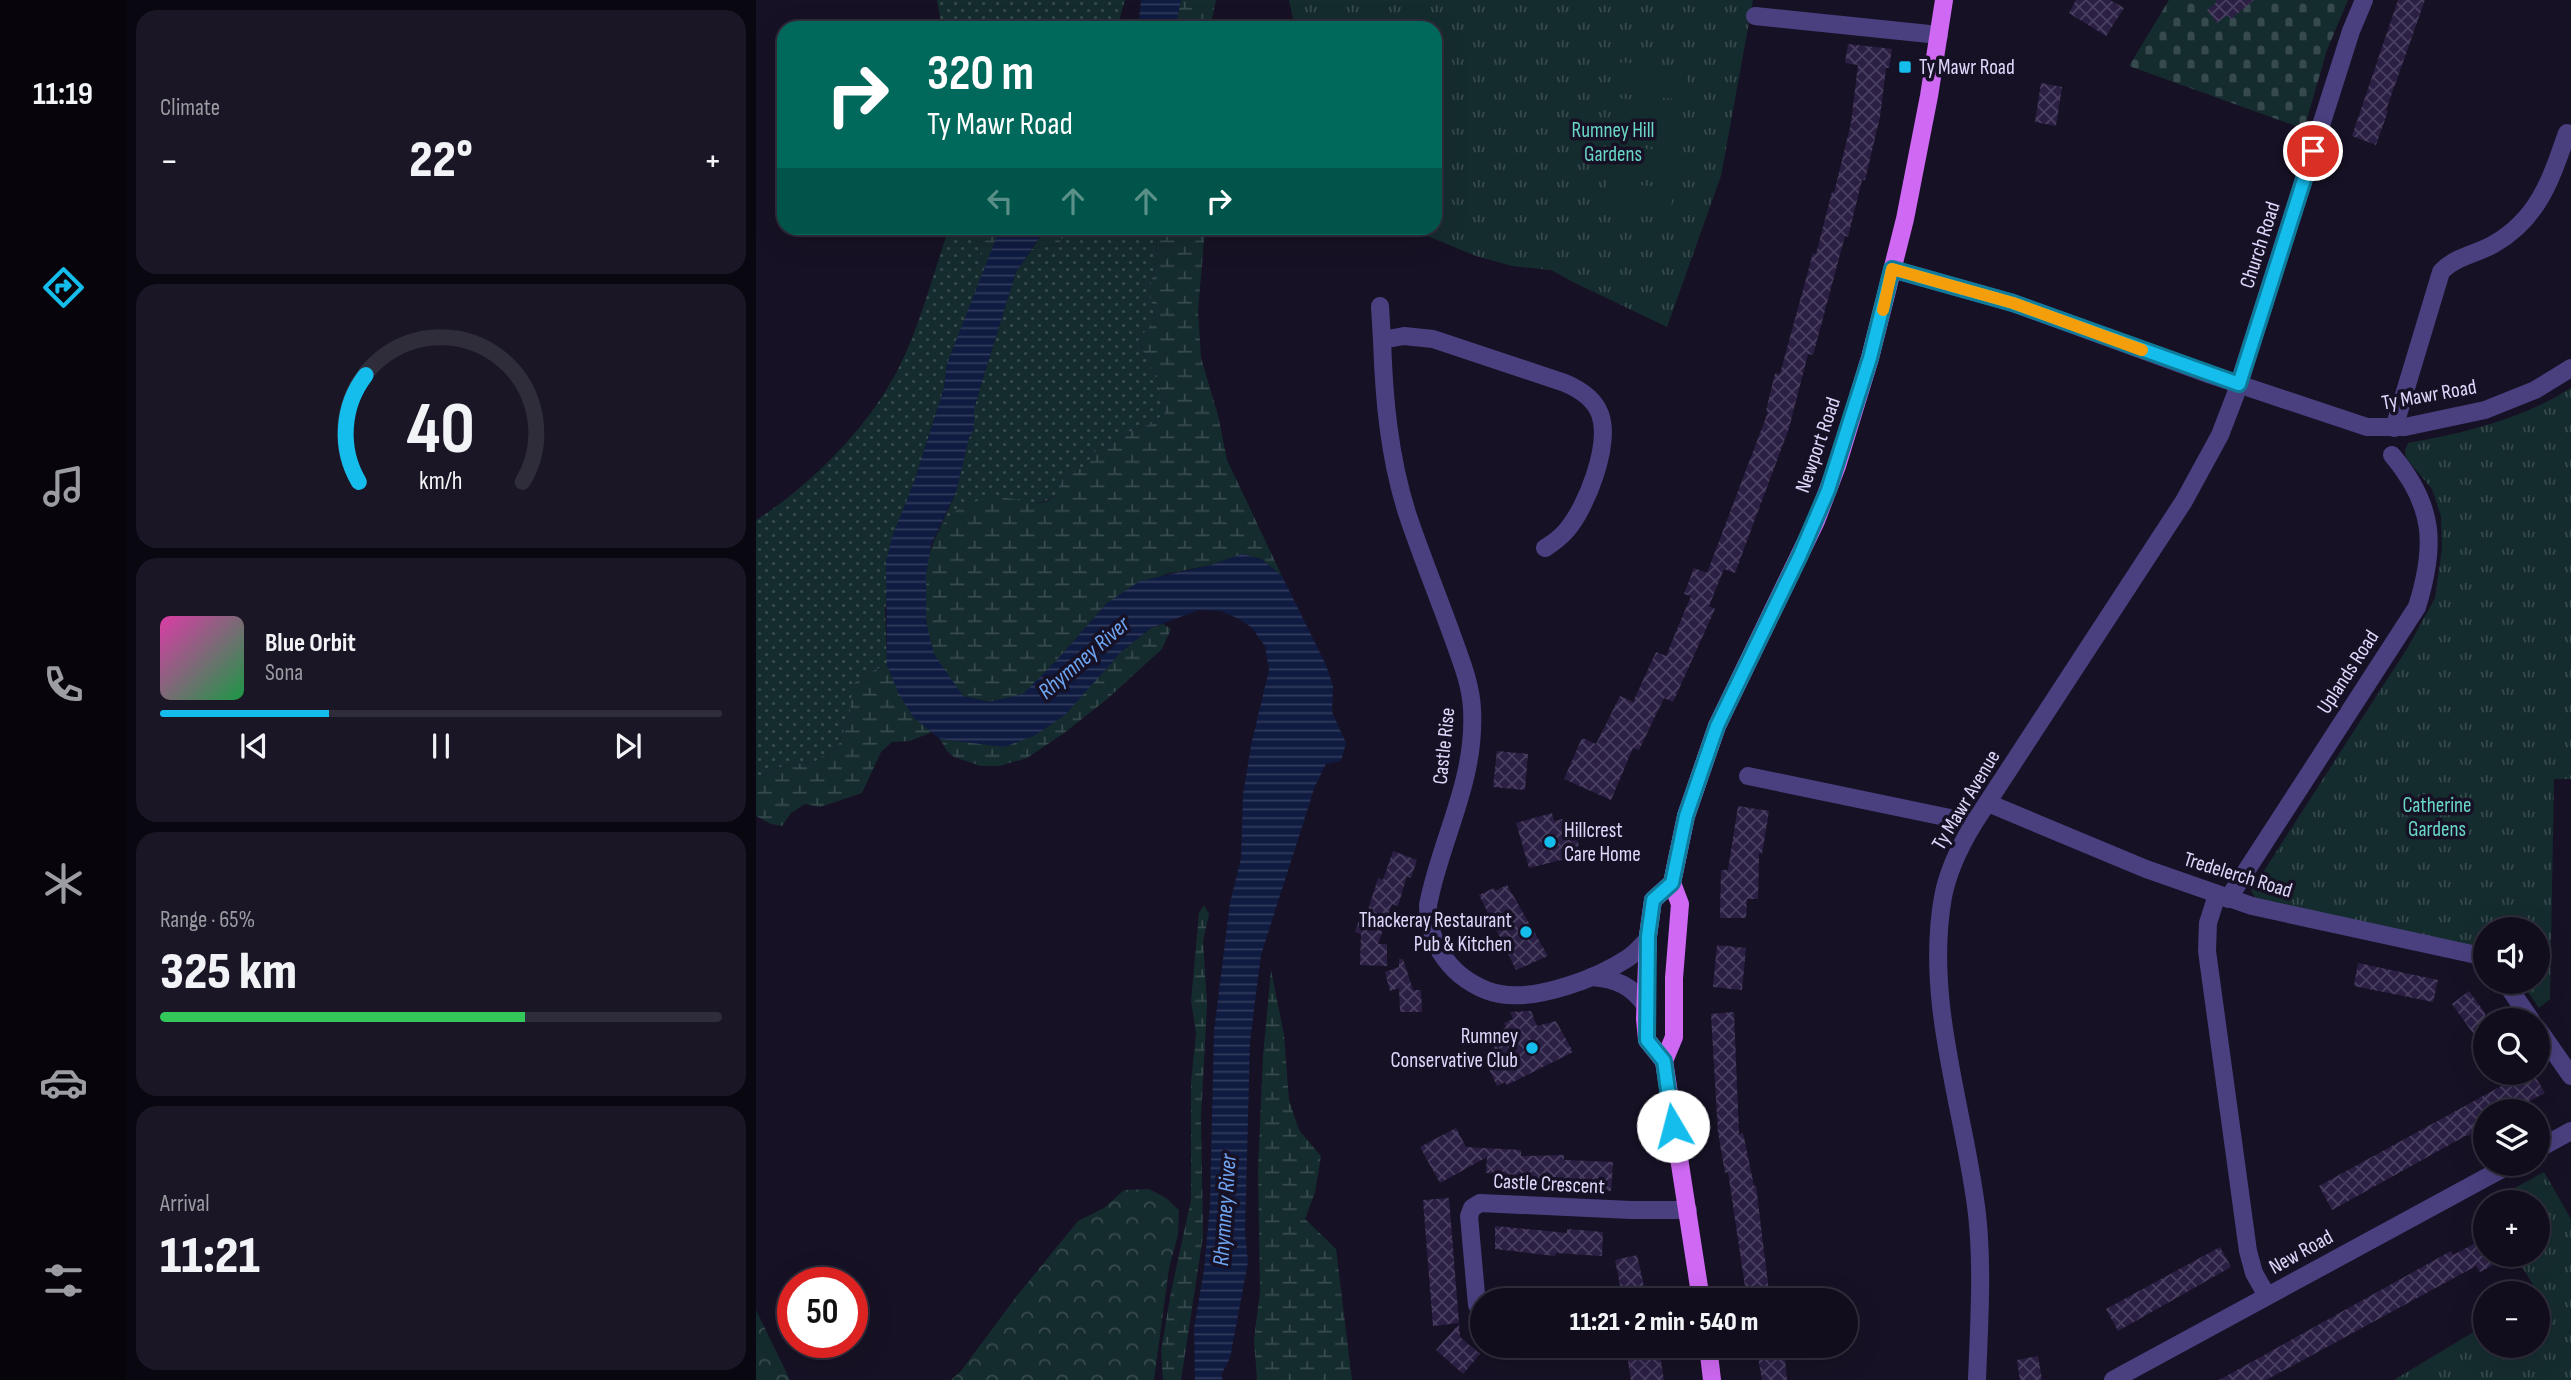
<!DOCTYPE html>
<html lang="en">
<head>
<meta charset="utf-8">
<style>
	:root { --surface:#110d1c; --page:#1a1625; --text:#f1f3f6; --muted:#9c9ca3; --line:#302d3b; --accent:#14bdec }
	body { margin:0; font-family:"Sofia Sans Condensed",sans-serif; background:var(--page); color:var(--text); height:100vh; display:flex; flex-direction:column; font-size:26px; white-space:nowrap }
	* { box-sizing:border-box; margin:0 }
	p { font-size:23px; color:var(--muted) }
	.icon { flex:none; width:38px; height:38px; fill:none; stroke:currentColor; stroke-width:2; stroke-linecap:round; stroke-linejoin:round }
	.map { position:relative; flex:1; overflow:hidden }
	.panel { display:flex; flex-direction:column; gap:10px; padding:10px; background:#09070f; width:630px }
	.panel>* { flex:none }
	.top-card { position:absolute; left:21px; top:21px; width:665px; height:214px; border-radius:21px; box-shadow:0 7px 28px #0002,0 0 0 2px var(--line); background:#00695c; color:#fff; overflow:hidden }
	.tools { position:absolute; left:1717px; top:917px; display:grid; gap:14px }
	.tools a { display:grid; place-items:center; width:77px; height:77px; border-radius:50%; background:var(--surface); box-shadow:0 7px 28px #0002,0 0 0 2px var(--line); font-size:35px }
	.speed { position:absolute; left:21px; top:1267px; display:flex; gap:14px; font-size:35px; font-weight:700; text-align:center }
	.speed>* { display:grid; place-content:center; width:91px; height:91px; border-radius:50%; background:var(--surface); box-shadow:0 7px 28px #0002,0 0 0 2px var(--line); line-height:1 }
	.speed .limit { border:10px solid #d22; background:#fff; color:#111 }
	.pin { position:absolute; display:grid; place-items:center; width:60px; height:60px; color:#fff; margin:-30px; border:4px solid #fff; border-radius:50%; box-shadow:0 2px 7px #0007 }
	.me { position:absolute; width:77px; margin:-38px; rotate:352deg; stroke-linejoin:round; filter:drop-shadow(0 0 5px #0008) }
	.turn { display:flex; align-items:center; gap:24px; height:147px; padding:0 35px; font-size:32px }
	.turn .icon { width:91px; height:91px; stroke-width:2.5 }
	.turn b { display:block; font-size:49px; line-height:60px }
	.lanes { display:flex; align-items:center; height:66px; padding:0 35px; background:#0003; justify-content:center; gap:35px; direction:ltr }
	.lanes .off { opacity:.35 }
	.big { font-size:52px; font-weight:800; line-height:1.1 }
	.panel .tile { flex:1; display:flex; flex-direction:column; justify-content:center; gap:10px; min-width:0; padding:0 24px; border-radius:21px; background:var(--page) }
	.panel .dial { align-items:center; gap:0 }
	.dial svg { height:182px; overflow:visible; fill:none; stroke:var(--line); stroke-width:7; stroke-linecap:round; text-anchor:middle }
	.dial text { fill:var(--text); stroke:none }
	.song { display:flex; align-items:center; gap:21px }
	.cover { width:84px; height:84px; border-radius:10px; background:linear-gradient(135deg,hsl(320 70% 55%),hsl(140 70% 35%)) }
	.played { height:7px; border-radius:4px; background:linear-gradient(90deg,var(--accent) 30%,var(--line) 30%) }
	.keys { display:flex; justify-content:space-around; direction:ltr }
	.heat { display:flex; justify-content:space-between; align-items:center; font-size:38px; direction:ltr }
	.charge { height:10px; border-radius:5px; background:linear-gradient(90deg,#34c759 65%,var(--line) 0) }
	.trip { position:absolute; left:714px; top:1288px; width:388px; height:70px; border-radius:35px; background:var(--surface); box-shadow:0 7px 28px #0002,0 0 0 2px var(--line); font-weight:800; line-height:70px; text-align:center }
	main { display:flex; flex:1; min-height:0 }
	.tab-bar { display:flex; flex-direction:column; width:126px; justify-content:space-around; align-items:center; background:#07050b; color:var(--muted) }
	.tab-bar .icon { width:49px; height:49px }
	.tab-bar .on { color:var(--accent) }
	.tab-bar b { font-size:32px; color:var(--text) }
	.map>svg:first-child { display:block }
	.grass { fill:url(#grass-dots) }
	.forest { fill:url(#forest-crowns) }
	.wetland { fill:url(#wetland-marsh) }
	.cemetery { fill:url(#cemetery-stones) }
	.park { fill:url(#park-tufts) }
	.pitch { fill:#152c2e }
	.water { fill:url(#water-rules) }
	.building { fill:url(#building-cross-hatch) }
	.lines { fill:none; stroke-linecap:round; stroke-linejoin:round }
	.minor { stroke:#4a4080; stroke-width:18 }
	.major { stroke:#cf68f3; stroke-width:18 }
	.route-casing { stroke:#0d7b99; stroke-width:18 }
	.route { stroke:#14bdec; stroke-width:12 }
	.slow { stroke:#f59e0b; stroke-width:12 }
	.poi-dot { fill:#14bdec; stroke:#171125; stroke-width:2.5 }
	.labels { text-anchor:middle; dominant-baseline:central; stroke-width:7; stroke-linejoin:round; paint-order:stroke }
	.poi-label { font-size:21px; fill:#e0d8fc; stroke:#171125; text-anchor:start }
	.park-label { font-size:21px; fill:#69d7c8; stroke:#171125 }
	.street-label { font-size:21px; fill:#e0d8fc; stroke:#171125 }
	.water-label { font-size:23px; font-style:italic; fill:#6fa6f3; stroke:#171125 }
</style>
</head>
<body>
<main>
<nav class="tab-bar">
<b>11:19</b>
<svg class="icon on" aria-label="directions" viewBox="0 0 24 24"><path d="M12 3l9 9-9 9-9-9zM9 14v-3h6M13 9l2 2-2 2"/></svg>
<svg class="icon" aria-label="music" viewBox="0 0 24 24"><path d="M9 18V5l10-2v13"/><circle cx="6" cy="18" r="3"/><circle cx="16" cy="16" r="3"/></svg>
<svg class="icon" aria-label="phone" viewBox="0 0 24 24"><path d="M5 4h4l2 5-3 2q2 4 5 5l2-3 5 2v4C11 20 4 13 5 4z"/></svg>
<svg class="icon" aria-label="climate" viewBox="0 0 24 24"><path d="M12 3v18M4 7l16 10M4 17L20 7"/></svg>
<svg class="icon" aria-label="car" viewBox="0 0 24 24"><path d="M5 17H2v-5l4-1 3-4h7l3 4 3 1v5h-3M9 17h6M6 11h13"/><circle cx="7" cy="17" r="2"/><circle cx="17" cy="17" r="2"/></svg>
<svg class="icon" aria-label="filters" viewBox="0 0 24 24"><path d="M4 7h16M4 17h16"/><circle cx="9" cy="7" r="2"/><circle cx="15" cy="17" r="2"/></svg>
</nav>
<section class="panel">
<div class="tile"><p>Climate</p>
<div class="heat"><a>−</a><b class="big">22°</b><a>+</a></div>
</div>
<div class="tile dial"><svg viewBox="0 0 100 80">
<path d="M14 69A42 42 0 1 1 86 69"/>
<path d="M14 69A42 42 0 0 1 17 22" stroke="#14bdec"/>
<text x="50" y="56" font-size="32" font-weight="700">40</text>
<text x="50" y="72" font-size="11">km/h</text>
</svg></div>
<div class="tile">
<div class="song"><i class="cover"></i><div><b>Blue Orbit</b><p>Sona</p></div></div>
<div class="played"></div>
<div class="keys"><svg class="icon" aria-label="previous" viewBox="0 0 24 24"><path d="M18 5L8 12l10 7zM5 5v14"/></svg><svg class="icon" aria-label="pause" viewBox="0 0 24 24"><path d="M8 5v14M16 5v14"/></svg><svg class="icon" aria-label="next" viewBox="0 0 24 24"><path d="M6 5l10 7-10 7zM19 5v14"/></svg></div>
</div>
<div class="tile"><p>Range · 65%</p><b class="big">325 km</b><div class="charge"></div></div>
<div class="tile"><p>Arrival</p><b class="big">11:21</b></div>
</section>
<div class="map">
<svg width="1815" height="1380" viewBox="0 0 1815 1380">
	<defs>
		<pattern id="grass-dots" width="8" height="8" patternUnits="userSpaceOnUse" patternTransform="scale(1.75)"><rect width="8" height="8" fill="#152c2e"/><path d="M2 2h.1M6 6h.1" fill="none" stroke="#374a4d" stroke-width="1.8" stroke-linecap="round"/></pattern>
		<pattern id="forest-crowns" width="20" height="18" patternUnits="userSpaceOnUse" patternTransform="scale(1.75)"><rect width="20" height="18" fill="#152c2e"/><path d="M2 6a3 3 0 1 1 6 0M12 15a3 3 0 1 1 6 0" fill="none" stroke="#374a4d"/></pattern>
		<pattern id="wetland-marsh" width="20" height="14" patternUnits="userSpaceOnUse" patternTransform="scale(1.75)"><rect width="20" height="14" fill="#152c2e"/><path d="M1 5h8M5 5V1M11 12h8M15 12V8" fill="none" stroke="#374a4d"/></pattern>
		<pattern id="cemetery-stones" width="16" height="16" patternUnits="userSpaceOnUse" patternTransform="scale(1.75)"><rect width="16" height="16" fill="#152c2e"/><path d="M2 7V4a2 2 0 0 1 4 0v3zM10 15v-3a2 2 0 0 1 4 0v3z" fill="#374a4d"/></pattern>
		<pattern id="park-tufts" width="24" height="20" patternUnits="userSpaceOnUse" patternTransform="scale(1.75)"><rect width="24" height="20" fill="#152c2e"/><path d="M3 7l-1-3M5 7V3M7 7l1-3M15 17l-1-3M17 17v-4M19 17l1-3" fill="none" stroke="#374a4d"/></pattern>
		<pattern id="water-rules" width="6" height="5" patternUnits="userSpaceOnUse" patternTransform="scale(1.75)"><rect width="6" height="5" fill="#0f1b41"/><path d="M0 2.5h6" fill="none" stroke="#323b5d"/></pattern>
		<pattern id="building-cross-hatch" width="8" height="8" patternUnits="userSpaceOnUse" patternTransform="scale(1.75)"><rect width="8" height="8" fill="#2b1f44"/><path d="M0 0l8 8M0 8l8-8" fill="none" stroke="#493f60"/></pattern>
	</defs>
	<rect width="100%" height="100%" fill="#171125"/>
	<!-- grass -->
	<g class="grass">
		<path d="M181,0H369L361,28H186Z"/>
		<path d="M193,228H216L229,268L191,364L188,388L158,482L129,609L131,665L114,672L98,684L93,718L82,746L60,761L24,767L0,779V520C48,490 99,440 129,392C159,346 175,280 193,228Z"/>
		<path d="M314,228H387L401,233L400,262L393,292L400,319L382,340L403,385L409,413L395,424L373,432L354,445L341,449L328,467L307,477C305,482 304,489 301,493C290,510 252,500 235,497L183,530L200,492L213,438L218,429V410L224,388L260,272L276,249L303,243Z"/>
	</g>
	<!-- forest -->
	<g class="forest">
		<path d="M393,1189L410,1198L423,1210L422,1235L413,1268L398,1380H195L205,1371L260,1297L322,1221L348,1208L368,1190Z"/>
		<path d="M0,1310L34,1380H0Z"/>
	</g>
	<!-- wetland -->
	<g class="wetland">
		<path d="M425,0H460L454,28H419Z"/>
		<path d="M216,228H244L229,268Z"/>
		<path d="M290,228H314L303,243L276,249Z"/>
		<path d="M387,228H452L448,241L442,311L445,358L462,415L471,460L526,576L505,559L486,554L455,565L410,574L351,603L301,660L267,695L233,702L207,696C196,683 182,668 177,652C164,611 162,532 205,508C213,504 227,498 236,497C254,496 271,505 289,502C301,499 304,487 307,477L328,467L341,449L354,445L373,432L395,424L409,413L403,385L382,340L400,319L393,292L400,262L401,234Z"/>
		<path d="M407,624L415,629L406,649L350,700L308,733L271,758L243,766H225L198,757L191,751L184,739L206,741L344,674L366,651L395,628Z"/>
		<path d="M131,665C143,693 151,713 176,732L154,741L136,742L125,752L106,793L64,807L49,804L35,813L26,826L15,824L0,816V779L24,767L60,761L82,746L93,718L97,684L114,672Z"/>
		<path d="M448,905L453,914L447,941L451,1005L445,1118L447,1236L425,1380H407L405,1351L415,1292L435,1200V1082L440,1033L435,1001L443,913Z"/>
		<path d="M515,970L528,1035L533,1100L543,1130L565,1156L559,1192L549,1219L580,1249L596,1380H501L498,1340L504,1291L502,1170L507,1056Z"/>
	</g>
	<!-- cemetery -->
	<path class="cemetery" d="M1413,0H1592L1571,50L1548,129L1373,66Z"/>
	<!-- park -->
	<g class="park">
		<path d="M533,0H997L965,176L911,327L817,282L795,270L756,266L720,256L652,228H679V28H539Z"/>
		<path d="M1815,388V779H1798L1794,999L1783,1008L1765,982H1782V929H1729V951L1500,899L1495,891L1652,647L1679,598L1686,548L1685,516L1676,489L1650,458L1649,450L1652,443C1709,433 1766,419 1815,388Z"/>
		<path d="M1788,1172L1815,1219V1380H1638L1729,1325V1346H1782V1293L1759,1255H1782V1202H1733Z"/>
	</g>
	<!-- pitch -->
	<g class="pitch">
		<path d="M865,62L932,70L928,100L862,93Z"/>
		<path d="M861,98L928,106L924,137L858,129Z"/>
		<path d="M856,145L922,152L919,183L852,175Z"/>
		<path d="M851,181L917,189L914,219L847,211Z"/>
	</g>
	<!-- water -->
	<g class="water">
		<path d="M385,0H425L419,28H382Z"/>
		<path d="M244,228H290L260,272L224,388L218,410V429L213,438L200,492L175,545L170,575V622L178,654L207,696L233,702L267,694L301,660L351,603L384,581L455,565L486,554L505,559L526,576L570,665L577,686L576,712L590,743L585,761L570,764L559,786L505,955L494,1041L489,1233L492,1262L474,1358L465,1375L467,1380H439L438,1328L448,1270L454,1206L458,1031L474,903L485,858L487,794L496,741L513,670L509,646L495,627L483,619L465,611L443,610L395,628L366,651L309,715L278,736L248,747L184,739L158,718L143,694L131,665L130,562L136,537L158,482L188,388L191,364Z"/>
	</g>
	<!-- building -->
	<g class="building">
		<path d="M1320,0H1354L1368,8L1350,36L1313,13Z"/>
		<path d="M1460,0H1498L1475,19L1471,15L1461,23L1451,10L1461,2Z"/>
		<path d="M1642,0H1669L1630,110L1632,111L1620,145L1596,136Z"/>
		<path d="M1092,44L1136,49L1133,68H1130L1124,117L1109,180H1106L1092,237L1089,236L1057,355L1052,354L1033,428L979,573L968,569L953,606L959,609L917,702L908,698L883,750L877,748L855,800L808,779L826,738L840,744L864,696L877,702L900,652L910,656L935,596L928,594L938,568L951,573L1012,412L1010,411L1019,373L1024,374L1057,253L1060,254L1076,192L1078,193L1095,123L1102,65L1089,63Z"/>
		<path d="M1285,83L1306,87L1300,126L1279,122Z"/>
		<path d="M741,751L772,754L769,790L737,787Z"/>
		<path d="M982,806L1013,811L1006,854L1003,853L1002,899H991L990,918H964L965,870H972Z"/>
		<path d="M796,813L798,821L811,818L813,830L819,829L825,855L773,868L760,823Z"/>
		<path d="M637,851L661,860L655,878L651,876L642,906L636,904L622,944H631V966L604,965L605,934L599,932L606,912L611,913L622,878L627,880Z"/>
		<path d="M751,885L792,956L760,970L723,895L738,888L739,891Z"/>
		<path d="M961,945L990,948L986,990L957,987Z"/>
		<path d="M643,959H647L657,990H665L666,1012H644L643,988L634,991L629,972L643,967Z"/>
		<path d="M1602,963L1682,980L1677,1002L1598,986Z"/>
		<path d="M1713,991L1729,1013V1029L1719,1036L1696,1004Z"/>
		<path d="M775,1011L781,1026L800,1021L817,1052L751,1085L749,1082L741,1086L732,1067L740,1062L734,1050L739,1047L737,1043L746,1038L742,1032L750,1027L748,1023L757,1019L754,1012Z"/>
		<path d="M978,1012L983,1134L987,1133L998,1186H1000L1014,1300H991L972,1172L969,1173L962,1132L955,1014Z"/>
		<path d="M1769,1073H1777L1789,1093L1755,1111H1729V1127L1712,1136L1711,1135L1576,1210L1563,1186Z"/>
		<path d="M700,1128L710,1147L765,1150V1156L808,1155V1160L857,1162L855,1191L823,1189V1185L777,1186V1176L730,1173L731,1157L684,1183L664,1147Z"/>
		<path d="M693,1198L703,1323L677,1326L667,1200Z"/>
		<path d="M739,1226L811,1233V1229L847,1232L846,1256L800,1253L799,1256L739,1249Z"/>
		<path d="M1729,1238V1255H1756L1724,1272L1720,1266L1510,1380H1463L1695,1251L1697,1255Z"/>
		<path d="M1464,1247L1475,1267L1362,1331L1350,1309Z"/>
		<path d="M881,1255L891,1300H867L859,1260Z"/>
		<path d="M703,1324L704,1337L724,1354L707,1374L680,1350Z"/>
		<path d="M1000,1346H1059V1354L1029,1359L1031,1380H1006Z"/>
		<path d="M903,1349L908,1380H875L871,1355Z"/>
		<path d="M1282,1356L1286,1380H1264L1261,1360Z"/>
	</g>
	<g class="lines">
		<!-- minor -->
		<g class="minor">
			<path d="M999,16L1183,35"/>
			<path d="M1136,269L1257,303L1455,375L1611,427H1649L1729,410L1779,390L1815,368"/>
			<path d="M624,306L626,340"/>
			<path d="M1638,428L1685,272C1698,257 1721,254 1738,244C1783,218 1795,179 1811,133"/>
			<path d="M789,548C797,543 804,538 810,531C831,507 855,444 844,414C838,398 823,389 809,383L677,339L648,336L626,340C628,399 633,456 651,513C665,555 682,596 697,638C705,660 715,685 716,709C720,781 685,838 672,905C672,927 679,948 694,965C706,979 726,991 744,994C781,1001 842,978 872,958C880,953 886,945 892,939"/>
			<path d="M992,776L1218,823"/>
			<path d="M1232,803L1390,869L1496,906L1716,954L1729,958"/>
			<path d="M1461,895L1452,923L1451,951L1492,1251L1498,1273L1511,1296"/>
			<path d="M1472,899L1661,607C1680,546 1679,506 1636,455"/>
			<path d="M836,977C860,979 875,985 890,1006"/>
			<path d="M1749,982L1775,1020"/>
			<path d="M1782,1029L1815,1076"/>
			<path d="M1782,1149L1815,1131"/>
			<path d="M726,1310L721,1305L713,1216L716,1208L724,1203L875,1210H932"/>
			<path d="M1221,1380C1223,1325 1227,1269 1221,1214C1209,1111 1168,1002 1187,897C1192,870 1204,846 1218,823L1428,501L1464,435L1479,396L1595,31L1608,0"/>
			<path d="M1357,1380L1755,1164"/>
		</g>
		<!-- major -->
		<g class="major">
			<path d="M908,1061L891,1040L889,1019L892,936L897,900L916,883"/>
			<path d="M945,1300L908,1061L918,1037V978L924,904L916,883L930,816L961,726L1060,521L1081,466L1114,358L1149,219L1173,96L1188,0"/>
			<path d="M952,1346L956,1380"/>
		</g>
	</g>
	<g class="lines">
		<defs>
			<path id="route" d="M917,1126L908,1061L891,1040L892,936L897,900L916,883L930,816L961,726L1044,555L1072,490L1114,358L1136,269L1257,303L1483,384L1557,151"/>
		</defs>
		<!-- route casing -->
		<use href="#route" class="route-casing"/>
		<!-- route -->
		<use href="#route" class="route"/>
		<!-- slow -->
		<path class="slow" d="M1127,310L1136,269L1257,303L1386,350"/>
	</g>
	<!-- markers -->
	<g class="poi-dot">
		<rect x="1142" y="60" width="14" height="14" rx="3.5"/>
		<circle cx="794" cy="842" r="7"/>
		<circle cx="770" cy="932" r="7"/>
		<circle cx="776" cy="1048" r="7"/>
	</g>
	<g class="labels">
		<!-- poi labels -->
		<g class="poi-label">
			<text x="1163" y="67">Ty Mawr Road</text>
			<text x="808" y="830">Hillcrest<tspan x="808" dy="24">Care Home</tspan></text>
			<text x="756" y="920" text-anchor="end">Thackeray Restaurant<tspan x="756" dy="24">Pub &amp; Kitchen</tspan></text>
			<text x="762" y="1036" text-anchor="end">Rumney<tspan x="762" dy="24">Conservative Club</tspan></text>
		</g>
		<!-- park labels -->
		<g class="park-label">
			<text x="857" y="130">Rumney Hill<tspan x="857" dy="24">Gardens</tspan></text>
			<text x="1681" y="805">Catherine<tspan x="1681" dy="24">Gardens</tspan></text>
		</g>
		<!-- street labels -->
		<g class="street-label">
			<text transform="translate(1504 245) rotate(-72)">Church Road</text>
			<text transform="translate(1673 395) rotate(-10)">Ty Mawr Road</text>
			<text transform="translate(1062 445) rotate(-71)">Newport Road</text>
			<text transform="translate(1592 672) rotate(-57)">Uplands Road</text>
			<text transform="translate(688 746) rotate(-84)">Castle Rise</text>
			<text transform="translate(1210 800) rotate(-59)">Ty Mawr Avenue</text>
			<text transform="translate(1482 875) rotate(17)">Tredelerch Road</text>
			<text transform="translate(793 1184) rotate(3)">Castle Crescent</text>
			<text transform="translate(1545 1252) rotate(-29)">New Road</text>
		</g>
		<!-- water labels -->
		<g class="water-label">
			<text transform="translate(328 658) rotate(-41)">Rhymney River</text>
			<text transform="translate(469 1210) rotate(-86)">Rhymney River</text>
		</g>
	</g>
</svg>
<div class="tools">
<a><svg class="icon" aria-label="sound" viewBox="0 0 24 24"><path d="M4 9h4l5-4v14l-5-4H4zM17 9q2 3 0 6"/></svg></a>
<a><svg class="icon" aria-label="search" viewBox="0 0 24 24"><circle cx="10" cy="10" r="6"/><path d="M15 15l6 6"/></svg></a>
<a><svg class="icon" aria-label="layers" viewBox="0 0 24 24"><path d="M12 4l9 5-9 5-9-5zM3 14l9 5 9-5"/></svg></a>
<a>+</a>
<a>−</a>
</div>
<div class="speed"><div class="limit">50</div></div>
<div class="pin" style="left:1557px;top:151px;background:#d93025"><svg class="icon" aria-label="arrive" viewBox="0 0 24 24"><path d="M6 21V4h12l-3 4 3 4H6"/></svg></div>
<svg class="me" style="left:917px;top:1126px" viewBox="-20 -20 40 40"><circle r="19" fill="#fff"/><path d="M0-13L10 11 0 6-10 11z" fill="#14bdec"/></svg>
<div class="trip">11:21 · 2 min · 540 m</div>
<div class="top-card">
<div class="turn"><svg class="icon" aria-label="right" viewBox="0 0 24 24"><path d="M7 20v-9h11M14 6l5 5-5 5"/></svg><div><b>320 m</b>Ty Mawr Road</div></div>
<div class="lanes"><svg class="icon off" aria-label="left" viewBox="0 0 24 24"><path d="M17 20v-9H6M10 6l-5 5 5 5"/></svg><svg class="icon off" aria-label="ahead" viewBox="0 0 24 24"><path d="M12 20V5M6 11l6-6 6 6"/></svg><svg class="icon off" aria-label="ahead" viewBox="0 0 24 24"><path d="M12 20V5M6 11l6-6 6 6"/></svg><svg class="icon" aria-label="right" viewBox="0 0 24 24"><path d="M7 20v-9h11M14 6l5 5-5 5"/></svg></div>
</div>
</div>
</main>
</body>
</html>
